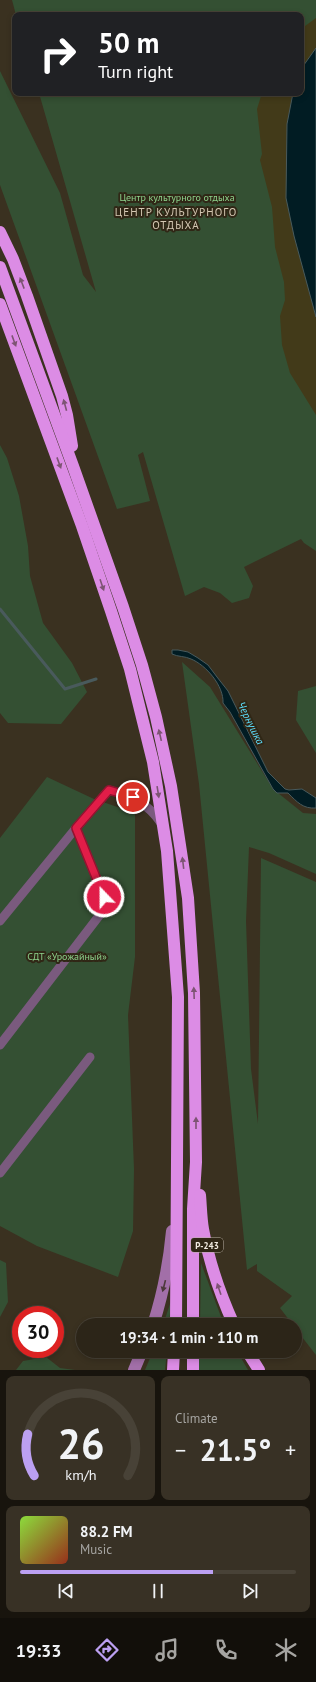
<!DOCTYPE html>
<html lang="en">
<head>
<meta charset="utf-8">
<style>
	:root { --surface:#2c2518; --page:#383125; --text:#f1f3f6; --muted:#a6a5a2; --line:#484237; --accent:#bca0f2 }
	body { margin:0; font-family:"PT Sans",sans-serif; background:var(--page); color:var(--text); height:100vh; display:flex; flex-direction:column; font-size:15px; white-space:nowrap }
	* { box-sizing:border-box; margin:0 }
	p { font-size:13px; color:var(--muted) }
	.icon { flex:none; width:22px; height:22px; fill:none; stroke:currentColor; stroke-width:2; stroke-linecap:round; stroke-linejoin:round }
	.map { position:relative; height:1370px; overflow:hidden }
	.side { display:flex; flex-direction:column; gap:6px; padding:6px; background:#18140d; flex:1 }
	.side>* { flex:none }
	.hud { position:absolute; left:12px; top:12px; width:292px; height:84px; border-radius:8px; box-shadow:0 2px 6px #0003,0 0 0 1px var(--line); background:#202124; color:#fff; overflow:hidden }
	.speed { position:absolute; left:12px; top:1306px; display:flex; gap:8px; font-size:20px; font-weight:700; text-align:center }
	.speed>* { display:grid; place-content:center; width:52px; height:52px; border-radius:50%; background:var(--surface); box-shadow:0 2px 6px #0003,0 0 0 1px var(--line); line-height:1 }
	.speed .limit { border:6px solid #d22; background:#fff; color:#111 }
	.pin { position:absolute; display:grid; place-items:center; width:34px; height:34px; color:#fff; margin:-17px; border:2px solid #fff; border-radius:50%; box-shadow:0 1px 4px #0007 }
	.me { position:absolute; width:44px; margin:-22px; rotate:338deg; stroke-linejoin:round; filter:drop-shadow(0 0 3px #0008) }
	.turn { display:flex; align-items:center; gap:14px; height:84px; padding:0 20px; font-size:18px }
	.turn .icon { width:52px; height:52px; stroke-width:2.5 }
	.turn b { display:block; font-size:28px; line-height:34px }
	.big { font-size:30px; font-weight:800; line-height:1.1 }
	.side .widget { flex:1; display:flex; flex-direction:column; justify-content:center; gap:6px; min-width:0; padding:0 14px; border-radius:8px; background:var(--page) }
	.side .dial { align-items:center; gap:0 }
	.dial svg { height:104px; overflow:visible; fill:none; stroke:var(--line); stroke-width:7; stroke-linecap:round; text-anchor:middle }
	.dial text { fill:var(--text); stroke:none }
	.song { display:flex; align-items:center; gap:12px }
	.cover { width:48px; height:48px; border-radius:6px; background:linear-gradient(135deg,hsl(90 70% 55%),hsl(10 70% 35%)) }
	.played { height:4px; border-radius:2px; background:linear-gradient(90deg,var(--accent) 70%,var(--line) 70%) }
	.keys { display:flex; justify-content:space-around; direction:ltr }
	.heat { display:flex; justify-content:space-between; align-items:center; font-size:22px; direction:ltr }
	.side .tiles { flex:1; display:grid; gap:6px; grid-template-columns:1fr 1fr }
	.widget:last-child { grid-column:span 2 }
	.trip { position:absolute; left:76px; top:1318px; width:226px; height:40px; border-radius:20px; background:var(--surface); box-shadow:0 2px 6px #0003,0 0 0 1px var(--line); font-weight:800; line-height:40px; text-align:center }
	.tab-bar { display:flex; height:64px; justify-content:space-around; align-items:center; background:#120f0a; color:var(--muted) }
	.tab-bar .icon { width:28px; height:28px }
	.tab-bar .on { color:var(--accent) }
	.tab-bar b { font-size:18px; color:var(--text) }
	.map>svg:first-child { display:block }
	.green { fill:#345033 }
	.sand { fill:#423a19 }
	.water { fill:#011c23; stroke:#495a5c }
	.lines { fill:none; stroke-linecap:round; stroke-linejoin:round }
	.stream { stroke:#495a5c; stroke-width:3 }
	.street { stroke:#7a5a7e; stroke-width:9 }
	.secondary { stroke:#a26fa8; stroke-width:12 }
	.highway { stroke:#dc8ce5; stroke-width:12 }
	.oneway { fill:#7d5473 }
	.oneway2 { fill:#4c393a }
	.route-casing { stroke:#92132f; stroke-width:10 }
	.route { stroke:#e11d48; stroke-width:7 }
	.labels { text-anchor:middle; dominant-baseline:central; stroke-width:4; stroke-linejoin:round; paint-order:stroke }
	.shield { fill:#302716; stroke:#b7b0a3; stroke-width:1 }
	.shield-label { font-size:9px; font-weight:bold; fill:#f1ebe0 }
	.park-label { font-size:10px; fill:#8dd28c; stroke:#302716 }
	.neighbourhood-label { font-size:11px; letter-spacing:1px; fill:#d5c9b4; stroke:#302716 }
	.water-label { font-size:11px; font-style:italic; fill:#5ddefd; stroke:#302716 }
</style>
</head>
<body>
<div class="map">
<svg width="316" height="1370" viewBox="0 0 316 1370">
	<rect width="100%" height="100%" fill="#3a3120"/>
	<!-- green -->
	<g class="green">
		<path d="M12,0H316V30L301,51V15H16Z"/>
		<path d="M0,71L60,193L83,275L96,292L39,93H272L316,332V551L304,543L301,539L244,567L253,586L249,598L232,603L220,593L204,587L185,596L143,452L138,455L150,501L117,509L0,185Z"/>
		<path d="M0,445L7,458L19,496L28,546L30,576L43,623L72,663L87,692L61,724L8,723L0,713Z"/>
		<path d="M182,662L210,687L273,789L303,813L316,814V874L269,853L249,847L246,921L251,1069L258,1124L261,858L316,882V1355L295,1328V1325H293L280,1308L292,1296L257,1271V1264L247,1270L199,784Z"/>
		<path d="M316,686V753L296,720L298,691Z"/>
		<path d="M47,777L94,799L135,813V957L128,1015L134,1169L133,1231L118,1277L37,1246L0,1226V838Z"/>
		<path d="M0,1260L6,1263L8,1302L0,1317Z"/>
		<path d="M201,1263L224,1325H200Z"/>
		<path d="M171,1301L169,1325H163Z"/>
		<path d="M153,1351H167L165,1370H145Z"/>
		<path d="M199,1351H237L248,1370H199Z"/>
		<path d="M46,1357L60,1368L75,1370H16L23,1361Z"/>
	</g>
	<!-- sand -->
	<g class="sand">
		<path d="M316,18V48L301,69V29Z"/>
		<path d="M262,93H293L287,124L286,198L294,236L316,317V415L290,373L282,345L280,316L285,300L284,282L275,247L272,207L260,160L262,154L257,109Z"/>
	</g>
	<!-- water -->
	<g class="water">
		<path d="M316,48V317L294,236L286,198L287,124L293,93H301V69Z"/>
		<path d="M172,650H178L188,652L198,658L208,665L217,677L228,691L268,772L285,789L289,790L302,789L316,798V808C303,809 297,802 288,793H277L273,789L230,712L223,703C224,686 206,665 191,659C185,656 178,657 172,654Z"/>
	</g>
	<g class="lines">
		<!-- stream -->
		<path class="stream" d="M0,609L65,689L96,679"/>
		<!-- street -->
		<g class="street">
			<path d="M0,921L76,828"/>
			<path d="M0,1045L102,912L104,897L76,828L109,790C131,796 148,803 161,823"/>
			<path d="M0,1173L90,1057"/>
		</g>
		<!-- secondary -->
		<g class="secondary">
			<path d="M153,1325C163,1294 169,1263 172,1231"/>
			<path d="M134,1370L142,1351"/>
		</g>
		<!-- highway -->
		<g class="highway">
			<path d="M0,232L13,259L27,296L62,396L67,415L72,446"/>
			<path d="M0,267L73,466L123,607L142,665L156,717L171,786L188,898L194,993L196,1162L193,1209V1325"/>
			<path d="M0,304L82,526L111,611L130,669L153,762L167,851L178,997L176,1325"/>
			<path d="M200,1195C201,1206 201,1217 203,1229C209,1262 220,1294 234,1325"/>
			<path d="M247,1351L259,1370"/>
			<path d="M173,1370L174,1351"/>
			<path d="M193,1370V1351"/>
		</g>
	</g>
	<!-- one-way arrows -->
	<defs><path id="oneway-solid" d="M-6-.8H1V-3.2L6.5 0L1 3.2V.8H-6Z"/></defs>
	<g class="oneway">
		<use href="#oneway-solid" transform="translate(22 283) rotate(-111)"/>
		<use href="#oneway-solid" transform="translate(14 341) rotate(70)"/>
		<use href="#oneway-solid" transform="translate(65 405) rotate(-105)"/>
		<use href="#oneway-solid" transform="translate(59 463) rotate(70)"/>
		<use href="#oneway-solid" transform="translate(102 585) rotate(71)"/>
		<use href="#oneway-solid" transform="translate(160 735) rotate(-103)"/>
		<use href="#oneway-solid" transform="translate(158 792) rotate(81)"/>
		<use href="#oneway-solid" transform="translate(183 863) rotate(-97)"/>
		<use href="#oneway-solid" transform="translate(194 993) rotate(-92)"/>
		<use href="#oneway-solid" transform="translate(196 1123) rotate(-90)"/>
		<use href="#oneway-solid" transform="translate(219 1289) rotate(-109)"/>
	</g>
	<use class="oneway2" href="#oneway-solid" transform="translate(164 1286) rotate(104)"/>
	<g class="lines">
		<defs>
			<path id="route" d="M104,897L76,828L109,790L133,797"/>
		</defs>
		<!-- route casing -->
		<use href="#route" class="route-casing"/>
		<!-- route -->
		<use href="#route" class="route"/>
	</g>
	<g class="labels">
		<!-- shield labels -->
		<rect class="shield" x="191" y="1238" width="32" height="14" rx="3"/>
		<g class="shield-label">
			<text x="207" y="1245">Р-243</text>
		</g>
		<!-- park labels -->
		<g class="park-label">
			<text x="177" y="197">Центр культурного отдыха</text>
			<text x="67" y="956">СДТ «Урожайный»</text>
		</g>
		<!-- neighbourhood labels -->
		<g class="neighbourhood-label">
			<text x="176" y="212">ЦЕНТР КУЛЬТУРНОГО<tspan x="176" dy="13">ОТДЫХА</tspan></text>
		</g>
		<!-- water labels -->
		<g class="water-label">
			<text transform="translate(251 723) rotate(64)">Чернушка</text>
		</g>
	</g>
</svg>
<div class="speed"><div class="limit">30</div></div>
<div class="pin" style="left:133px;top:797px;background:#d93025"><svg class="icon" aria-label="arrive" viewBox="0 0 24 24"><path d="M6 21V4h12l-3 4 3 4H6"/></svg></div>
<svg class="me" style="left:104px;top:897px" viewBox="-20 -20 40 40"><circle r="17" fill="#e11d48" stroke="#fff" stroke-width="3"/><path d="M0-11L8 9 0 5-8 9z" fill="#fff"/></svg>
<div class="trip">19:34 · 1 min · 110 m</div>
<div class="hud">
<div class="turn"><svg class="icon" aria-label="right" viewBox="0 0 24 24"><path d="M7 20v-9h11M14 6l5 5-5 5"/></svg><div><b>50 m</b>Turn right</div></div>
</div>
</div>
<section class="side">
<div class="tiles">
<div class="widget dial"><svg viewBox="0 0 100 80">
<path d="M14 69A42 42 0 1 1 86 69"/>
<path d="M14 69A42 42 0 0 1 9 37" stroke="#bca0f2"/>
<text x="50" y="56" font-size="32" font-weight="700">26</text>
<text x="50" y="72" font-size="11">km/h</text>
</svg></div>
<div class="widget"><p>Climate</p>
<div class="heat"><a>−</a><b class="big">21.5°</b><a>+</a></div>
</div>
<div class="widget">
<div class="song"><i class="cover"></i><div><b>88.2 FM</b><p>Music</p></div></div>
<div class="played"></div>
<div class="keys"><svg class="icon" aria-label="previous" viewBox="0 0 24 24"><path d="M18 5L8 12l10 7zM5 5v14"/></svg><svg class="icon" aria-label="pause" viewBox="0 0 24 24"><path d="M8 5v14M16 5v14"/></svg><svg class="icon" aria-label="next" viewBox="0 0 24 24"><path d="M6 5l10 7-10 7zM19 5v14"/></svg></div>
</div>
</div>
</section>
<nav class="tab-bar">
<b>19:33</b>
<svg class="icon on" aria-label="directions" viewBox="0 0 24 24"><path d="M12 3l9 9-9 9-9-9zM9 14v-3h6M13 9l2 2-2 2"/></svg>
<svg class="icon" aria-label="music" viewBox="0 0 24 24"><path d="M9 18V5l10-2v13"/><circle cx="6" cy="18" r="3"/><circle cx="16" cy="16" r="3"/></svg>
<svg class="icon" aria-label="phone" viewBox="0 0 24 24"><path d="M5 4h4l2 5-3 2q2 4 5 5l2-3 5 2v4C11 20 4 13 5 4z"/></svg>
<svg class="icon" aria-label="climate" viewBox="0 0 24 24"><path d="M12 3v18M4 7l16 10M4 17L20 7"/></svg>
</nav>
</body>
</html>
